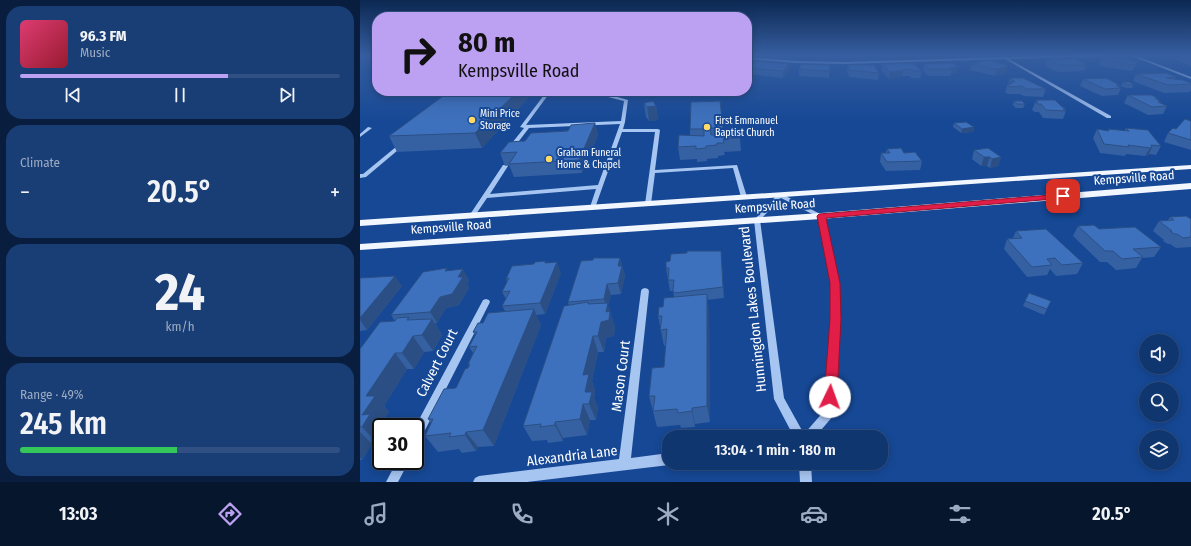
<!DOCTYPE html>
<html lang="en">
<head>
<meta charset="utf-8">
<style>
	:root { --surface:#103670; --page:#193e75; --text:#f1f3f6; --muted:#9cabc3; --line:#305083; --accent:#bca0f2 }
	body { margin:0; font-family:"Fira Sans Condensed",sans-serif; background:var(--page); color:var(--text); height:100vh; display:flex; flex-direction:column; font-size:15px; white-space:nowrap }
	* { box-sizing:border-box; margin:0 }
	p { font-size:13px; color:var(--muted) }
	.icon { flex:none; width:22px; height:22px; fill:none; stroke:currentColor; stroke-width:2; stroke-linecap:round; stroke-linejoin:round }
	.map { position:relative; flex:1; overflow:hidden }
	.sheet { display:flex; flex-direction:column; gap:6px; padding:6px; background:#091e3e; width:360px }
	.sheet>* { flex:none }
	.hud { position:absolute; left:12px; top:12px; width:380px; height:84px; border-radius:16px; box-shadow:0 2px 10px #0003,0 0 0 1px var(--line); background:#bca0f2; color:#111; overflow:hidden }
	.tools { position:absolute; left:779px; top:334px; display:grid; gap:8px }
	.tools a { display:grid; place-items:center; width:40px; height:40px; border-radius:50%; background:var(--surface); box-shadow:0 2px 10px #0003,0 0 0 1px var(--line); font-size:20px }
	.speed { position:absolute; left:12px; top:418px; display:flex; gap:8px; font-size:20px; font-weight:700; text-align:center }
	.speed>* { display:grid; place-content:center; width:52px; height:52px; border-radius:50%; background:var(--surface); box-shadow:0 2px 10px #0003,0 0 0 1px var(--line); line-height:1 }
	.speed .limit { border:2px solid #111; border-radius:6px; background:#fff; color:#111 }
	.pin { position:absolute; display:grid; place-items:center; width:34px; height:34px; color:#fff; margin:-17px; border-radius:8px; box-shadow:0 2px 6px #0006 }
	.me { position:absolute; width:44px; margin:-22px; rotate:3deg; stroke-linejoin:round; filter:drop-shadow(0 0 3px #0008) }
	.turn { display:flex; align-items:center; gap:14px; height:84px; padding:0 20px; font-size:18px }
	.turn .icon { width:52px; height:52px; stroke-width:2.5 }
	.turn b { display:block; font-size:28px; line-height:34px }
	.big { font-size:30px; font-weight:600; line-height:1.1 }
	.sheet .tile { flex:1; display:flex; flex-direction:column; justify-content:center; gap:6px; min-width:0; padding:0 14px; border-radius:16px; background:var(--page) }
	.sheet .dial { align-items:center; gap:0 }
	.dial b { font-size:52px; line-height:1 }
	.song { display:flex; align-items:center; gap:12px }
	.cover { width:48px; height:48px; border-radius:6px; background:linear-gradient(135deg,hsl(340 70% 55%),hsl(350 70% 35%)) }
	.played { height:4px; border-radius:2px; background:linear-gradient(90deg,var(--accent) 65%,var(--line) 65%) }
	.keys { display:flex; justify-content:space-around; direction:ltr }
	.heat { display:flex; justify-content:space-between; align-items:center; font-size:22px; direction:ltr }
	.charge { height:6px; border-radius:3px; background:linear-gradient(90deg,#34c759 49%,var(--line) 0) }
	.trip { position:absolute; left:302px; top:430px; width:226px; height:40px; border-radius:16px; background:var(--surface); box-shadow:0 2px 10px #0003,0 0 0 1px var(--line); font-weight:600; line-height:40px; text-align:center }
	.tab-bar { display:flex; height:64px; justify-content:space-around; align-items:center; background:#06162d; color:var(--muted) }
	.tab-bar .icon { width:28px; height:28px }
	.tab-bar .selected { color:var(--accent) }
	.tab-bar b { font-size:18px; color:var(--text) }
	main { display:flex; flex:1; min-height:0 }
	.map>svg:first-child { display:block }
	.lines { fill:none; stroke-linecap:round; stroke-linejoin:round }
	.minor { fill:#a7c5f1; fill-rule:evenodd }
	.major { fill:#f1f6ff; fill-rule:evenodd }
	.wall { fill:#3561a3 }
	.shaded-wall { fill:#2b4f84 }
	.building { fill:#3e71bd; stroke:#2b4f84 }
	.route { fill:#e11d48; stroke:#92132f }
	.poi-dot { fill:#ffda67; stroke:#164895; stroke-width:1.5 }
	.labels { text-anchor:middle; dominant-baseline:central; stroke-width:4; stroke-linejoin:round; paint-order:stroke }
	.far-poi-label { font-size:10px; fill:#fff; stroke:#164895; text-anchor:start }
	.street-label { font-size:12px; fill:#fff; stroke:#164895 }
	.near-street-label { font-size:14px; fill:#fff; stroke:#164895 }
</style>
</head>
<body>
<main>
<section class="sheet">
<div class="tile">
<div class="song"><i class="cover"></i><div><b>96.3 FM</b><p>Music</p></div></div>
<div class="played"></div>
<div class="keys"><svg class="icon" aria-label="previous" viewBox="0 0 24 24"><path d="M18 5L8 12l10 7zM5 5v14"/></svg><svg class="icon" aria-label="pause" viewBox="0 0 24 24"><path d="M8 5v14M16 5v14"/></svg><svg class="icon" aria-label="next" viewBox="0 0 24 24"><path d="M6 5l10 7-10 7zM19 5v14"/></svg></div>
</div>
<div class="tile"><p>Climate</p>
<div class="heat"><a>−</a><b class="big">20.5°</b><a>+</a></div>
</div>
<div class="tile dial"><b>24</b><p>km/h</p></div>
<div class="tile"><p>Range · 49%</p><b class="big">245 km</b><div class="charge"></div></div>
</section>
<div class="map">
<svg width="831" height="482" viewBox="0 0 831 482">
	<rect width="100%" height="100%" fill="#164895"/>
	<g class="lines">
		<!-- minor -->
		<g class="minor">
			<path d="M717,55H750L748,56L649,59L751,116V118H747L645,59L484,64L436,63L387,59V57L436,61L484,62Z"/>
			<path d="M769,55H774L831,77V79Z"/>
			<path d="M187,91H191L166,125L261,121L264,101L248,97L241,91H245L250,95L268,100L265,122L263,129H298L300,130L295,170L377,165L387,197L384,199L381,197L373,168L295,173L291,204L290,205H286L285,204L295,132H262L235,208H231L230,207L236,189L127,198L114,217H110L109,216L143,165H147L148,166L130,194L238,185L260,124L169,128L159,141L163,142L164,143L162,145H155L152,143L164,128L160,127Z"/>
			<path d="M8,127L12,128L0,137V134Z"/>
			<path d="M42,142L45,144L44,145L6,177L0,178V174H3Z"/>
			<path d="M420,193L464,216L479,283V319L475,412L474,415L455,437H434L414,399L394,220L418,194ZM421,198L458,217L471,283V319L465,410L444,434L424,398L400,220Z"/>
			<path d="M285,288L288,289L289,291L271,458L309,453V463H313L309,465L167,482H113L115,478L119,476L259,459L281,291L282,289Z"/>
			<path d="M126,299L129,300L130,302L59,442L55,443V427L122,302L123,300Z"/>
			<path d="M37,461H49L38,482H26Z"/>
			<path d="M439,463H451L452,482H440Z"/>
		</g>
		<!-- major -->
		<g class="major">
			<path d="M831,165V169L0,226V220Z"/>
			<path d="M831,183V189L461,219L0,250V244L461,213Z"/>
		</g>
	</g>
	<!-- wall -->
	<g class="wall">
		<path d="M818,55H831V66L816,60Z"/>
		<path d="M687,59L724,63V64L726,65L724,71L701,72L695,71L685,66Z"/>
		<path d="M741,59L777,62L772,71L739,66Z"/>
		<path d="M628,60L646,73L635,76L610,70L612,64Z"/>
		<path d="M593,63L596,74H591L590,76H568L563,71L564,64Z"/>
		<path d="M522,64L562,71L560,78H551L550,76H542L529,79L521,70Z"/>
		<path d="M470,65L469,78L439,76V69Z"/>
		<path d="M488,65L519,73L518,80L489,77L487,71Z"/>
		<path d="M390,68L429,70L423,78L391,74Z"/>
		<path d="M776,74L816,77L815,79L831,83V90L830,92L804,93L773,81Z"/>
		<path d="M387,77L394,81L391,86L387,85Z"/>
		<path d="M650,78L686,89L683,97L664,96L660,94H648L645,92Z"/>
		<path d="M723,79L760,85L759,87L761,88L758,95L742,96L720,86Z"/>
		<path d="M763,82L774,84L772,88H766L761,86Z"/>
		<path d="M90,91H175L122,148L37,152L29,136Z"/>
		<path d="M768,95L798,98L797,99L801,102L800,103L807,106L803,114L788,115L764,103Z"/>
		<path d="M676,100L701,106L706,109L705,111H706L703,119L683,118L679,112H675L672,110Z"/>
		<path d="M360,101L363,131L380,138L381,151L364,152L365,155L358,156V158L347,159V161L337,162V159L320,160L318,147L330,135V129Z"/>
		<path d="M654,101L665,104L663,108H656L653,105Z"/>
		<path d="M284,103L296,106L298,120L289,121L286,117Z"/>
		<path d="M831,121V150L804,142L808,133Z"/>
		<path d="M235,123L238,135L222,173L154,177L149,165L145,166L140,153L165,141Z"/>
		<path d="M594,123L614,127L613,132L601,133L593,127Z"/>
		<path d="M766,128L801,146L796,155L789,154L788,156H785L766,154L765,156L740,153L733,138L737,129L748,131V129L764,131Z"/>
		<path d="M527,149L544,153L562,161L560,170L526,171L520,162L521,153H526Z"/>
		<path d="M614,150L641,157L638,166L630,168L627,166H621L612,159Z"/>
		<path d="M810,217L831,219V247L816,248L810,244H808L803,241L804,240L793,231L799,221L808,220Z"/>
		<path d="M718,226L739,229L801,247L794,257L782,258L776,268L756,270L747,262H740L713,236Z"/>
		<path d="M656,231L723,263L717,274L696,276L690,269L687,275L667,277L644,249L647,239L653,238Z"/>
		<path d="M361,251L364,298L347,300L349,310L350,422L335,424V427L321,428L320,425L297,427L289,396L304,367L306,345L304,346L298,316L314,297L313,291H310L306,268L310,261Z"/>
		<path d="M260,258L265,276L261,294L251,295L248,305L255,327L254,336L246,338L244,352H238L232,381L235,391L234,398L238,408L236,420H230L227,435L203,438V441L188,443L187,440L172,441L163,426L209,306L208,302Z"/>
		<path d="M185,261L186,263L201,273L185,314L176,315L181,325L134,446L118,447L116,451L102,453L99,449L78,452L65,436L71,423L68,419L96,388L108,368L109,366L108,364L113,353L109,347L115,335L113,332L123,323L145,311L142,306L146,299L142,292L147,282L146,279L174,264Z"/>
		<path d="M88,270L109,280L107,284L109,288L99,305L86,308L77,323H75L82,335L73,351L64,352L54,369H47L24,406L29,412L20,426L21,427L17,443L12,444L2,460H0V349L35,321L31,315Z"/>
		<path d="M0,278L42,286L7,330L0,331Z"/>
		<path d="M669,293L687,309L684,315L663,306Z"/>
	</g>
	<!-- shaded-wall -->
	<g class="shaded-wall">
		<path d="M389,61V68L387,69V62Z"/>
		<path d="M429,64V70L423,78V71Z"/>
		<path d="M648,66L646,73L635,76L637,69Z"/>
		<path d="M598,67L596,74H591L592,69L590,68Z"/>
		<path d="M543,70L542,76L529,79L530,72Z"/>
		<path d="M394,78V81L391,86V82Z"/>
		<path d="M158,91H175L122,148L115,133Z"/>
		<path d="M296,106L298,120L289,121L287,107Z"/>
		<path d="M235,123L238,135L222,173L219,160Z"/>
		<path d="M614,127L613,132L601,133L602,129Z"/>
		<path d="M792,147L788,156H785L790,148Z"/>
		<path d="M624,157H630L627,166H621Z"/>
		<path d="M641,157L638,166L630,168L632,159Z"/>
		<path d="M361,251L362,261L364,298L363,287Z"/>
		<path d="M260,258L265,276L261,294L258,283V266Z"/>
		<path d="M197,262L201,273L185,314L180,303Z"/>
		<path d="M103,269L109,280L107,284L109,288L99,305L86,308L77,323L70,312L80,297L98,277Z"/>
		<path d="M35,276L42,286L7,330L0,320V318Z"/>
		<path d="M247,284L251,295L248,305L255,327L254,336L246,338L244,352L238,336L241,322L246,312L247,308L244,299Z"/>
		<path d="M347,294L349,310L350,422L347,406Z"/>
		<path d="M174,309L181,325L134,446L123,430Z"/>
		<path d="M72,319L82,335L73,351L62,335Z"/>
		<path d="M53,336L64,352L54,369L42,353Z"/>
		<path d="M233,336L238,352L232,381L235,391L234,398L238,408L236,420L229,404L225,392L223,375Z"/>
		<path d="M35,353L47,369L24,406L29,412L20,426L21,427V436L17,443L2,427V415L6,396Z"/>
		<path d="M223,404L230,420L227,435L220,419Z"/>
		<path d="M332,408L335,424V427L332,411Z"/>
		<path d="M195,422L203,438V441L195,425Z"/>
		<path d="M0,432L12,444L2,460L0,458Z"/>
		<path d="M106,432L118,447L116,451L105,435Z"/>
	</g>
	<!-- building -->
	<g class="building">
		<path d="M823,55H831V58Z"/>
		<path d="M743,57L777,62L775,65L741,59Z"/>
		<path d="M714,58L724,63H723L726,65H704L697,64L687,59Z"/>
		<path d="M628,60L648,66L637,69L612,64Z"/>
		<path d="M396,61L429,64L423,71L390,68Z"/>
		<path d="M553,63L562,71H553L551,69L543,70L530,72L522,64Z"/>
		<path d="M593,63L598,67L590,68L592,69H570L564,64Z"/>
		<path d="M441,64L470,65L469,71L439,69Z"/>
		<path d="M488,65H514L519,73L490,70Z"/>
		<path d="M806,73L816,77L806,78L823,80L831,83V84L808,85L776,74Z"/>
		<path d="M387,77L394,78L391,82H387Z"/>
		<path d="M650,78H663L686,89H666L662,86L650,87L647,84H652L649,82H655Z"/>
		<path d="M746,78L760,85H756L761,88L745,89L723,79Z"/>
		<path d="M763,82H769L774,84L768,85Z"/>
		<path d="M90,91H158L115,133L29,136Z"/>
		<path d="M768,95H791L798,98H795L801,102H798L807,106L792,107Z"/>
		<path d="M676,100H695L701,106L706,109H703L706,111L686,110L681,104H678L675,102H678Z"/>
		<path d="M293,101L296,106L287,107L284,103Z"/>
		<path d="M360,101L363,128H350L351,135H358V132L379,130L380,138L363,139L364,143H357V145L346,146V148L336,149V146L318,147L319,135L344,136V129H330L331,102Z"/>
		<path d="M654,101H662L665,104H657Z"/>
		<path d="M825,119L831,121V140L808,133L813,128L816,129Z"/>
		<path d="M606,122L614,127L602,129L594,123Z"/>
		<path d="M235,123L219,160L149,164L157,152L140,153L149,142L165,141L171,133L208,131L211,125Z"/>
		<path d="M766,128L788,130L801,146L791,145L792,147L790,148L768,145L769,147L744,144L737,129L749,131L748,129L769,131Z"/>
		<path d="M541,148L544,153L555,152L562,161L527,162L521,153H530L527,149Z"/>
		<path d="M628,148L641,157L632,159L630,157H624L614,150Z"/>
		<path d="M826,216L831,219V237L823,238L817,234H814L810,231H812L799,221L814,220L810,217Z"/>
		<path d="M734,225L739,229L775,227L801,247L773,249L783,257L762,259L753,251H745L718,226Z"/>
		<path d="M686,229L723,263L702,265L695,258L687,259L692,265L672,267L647,239L662,238L656,231Z"/>
		<path d="M327,251H361L363,287L314,293L313,291L314,280H308L309,268H306V262L310,261L311,254L327,253Z"/>
		<path d="M234,258H260L258,266H262L258,283L247,284L244,299L208,302L221,261L233,260Z"/>
		<path d="M185,261V263L197,262L180,303L142,306L150,291L142,292L149,278L146,279L152,266L174,264L175,262Z"/>
		<path d="M87,268L85,271L103,269L98,277H103L92,294L80,297L70,312L31,315L63,272Z"/>
		<path d="M35,276L0,318V278Z"/>
		<path d="M669,293L691,301L687,309L665,301Z"/>
		<path d="M347,294V406L332,408V411L318,413L317,409L293,411L295,396H289L292,368L304,367L307,329L300,330L302,316H298L299,307H303L304,298Z"/>
		<path d="M228,302V304L248,303L246,312L250,311L249,320L241,322L238,336H233L223,375L229,374L225,392H232L229,404H223L220,419L195,422V425L180,427L181,424L163,426L204,306Z"/>
		<path d="M174,309L123,430L106,432L105,435L89,437L91,433L65,436L73,419H68L84,389L96,388L105,369L108,368L110,364H108L117,346L109,347L117,332H113L118,323H123L128,313Z"/>
		<path d="M49,317L47,320L72,319L62,335L53,336L42,353H35L6,396H15L2,415L10,414L2,427H0V349L20,322L35,321L37,318Z"/>
	</g>
	<!-- sky -->
	<linearGradient id="sky" x2="0" y2="1"><stop stop-color="#0c2852"/><stop offset="0.45" stop-color="#365ea0"/><stop offset="1" stop-color="#365ea0" stop-opacity="0"/></linearGradient>
	<rect width="831" height="122" fill="url(#sky)"/>
	<!-- route -->
	<path class="route" d="M703,194L707,196L706,198L466,218L480,283L481,319L477,397L475,401L470,403L466,401L464,397L470,319V283L457,216L459,214Z"/>
	<!-- markers -->
	<g class="poi-dot">
		<circle cx="112" cy="120" r="4"/>
		<circle cx="347" cy="127" r="4"/>
		<circle cx="189" cy="159" r="4"/>
	</g>
	<g class="labels">
		<!-- far-poi labels -->
		<g class="far-poi-label">
			<text x="120" y="114">Mini Price<tspan x="120" dy="12">Storage</tspan></text>
			<text x="355" y="121">First Emmanuel<tspan x="355" dy="12">Baptist Church</tspan></text>
			<text x="197" y="153">Graham Funeral<tspan x="197" dy="12">Home &amp; Chapel</tspan></text>
		</g>
		<!-- street labels -->
		<g class="street-label">
			<text transform="translate(774 178) rotate(-4)">Kempsville Road</text>
			<text transform="translate(415 206) rotate(-4)">Kempsville Road</text>
			<text transform="translate(91 227) rotate(-4)">Kempsville Road</text>
		</g>
		<!-- near-street labels -->
		<g class="near-street-label">
			<text transform="translate(393 309) rotate(-96)">Hunningdon Lakes Boulevard</text>
			<text transform="translate(77 363) rotate(-63)">Calvert Court</text>
			<text transform="translate(261 376) rotate(-83)">Mason Court</text>
			<text transform="translate(212 456) rotate(-7)">Alexandria Lane</text>
		</g>
	</g>
</svg>
<div class="tools">
<a><svg class="icon" aria-label="sound" viewBox="0 0 24 24"><path d="M4 9h4l5-4v14l-5-4H4zM17 9q2 3 0 6"/></svg></a>
<a><svg class="icon" aria-label="search" viewBox="0 0 24 24"><circle cx="10" cy="10" r="6"/><path d="M15 15l6 6"/></svg></a>
<a><svg class="icon" aria-label="layers" viewBox="0 0 24 24"><path d="M12 4l9 5-9 5-9-5zM3 14l9 5 9-5"/></svg></a>
</div>
<div class="speed"><div class="limit">30</div></div>
<div class="pin" style="left:703px;top:196px;background:#d93025"><svg class="icon" aria-label="arrive" viewBox="0 0 24 24"><path d="M6 21V4h12l-3 4 3 4H6"/></svg></div>
<svg class="me" style="left:470px;top:397px" viewBox="-20 -20 40 40"><circle r="19" fill="#fff"/><path d="M0-13L10 11 0 6-10 11z" fill="#e11d48"/></svg>
<div class="trip">13:04 · 1 min · 180 m</div>
<div class="hud">
<div class="turn"><svg class="icon" aria-label="right" viewBox="0 0 24 24"><path d="M7 20v-9h11M14 6l5 5-5 5"/></svg><div><b>80 m</b>Kempsville Road</div></div>
</div>
</div>
</main>
<nav class="tab-bar">
<b>13:03</b>
<svg class="icon selected" aria-label="directions" viewBox="0 0 24 24"><path d="M12 3l9 9-9 9-9-9zM9 14v-3h6M13 9l2 2-2 2"/></svg>
<svg class="icon" aria-label="music" viewBox="0 0 24 24"><path d="M9 18V5l10-2v13"/><circle cx="6" cy="18" r="3"/><circle cx="16" cy="16" r="3"/></svg>
<svg class="icon" aria-label="phone" viewBox="0 0 24 24"><path d="M5 4h4l2 5-3 2q2 4 5 5l2-3 5 2v4C11 20 4 13 5 4z"/></svg>
<svg class="icon" aria-label="climate" viewBox="0 0 24 24"><path d="M12 3v18M4 7l16 10M4 17L20 7"/></svg>
<svg class="icon" aria-label="car" viewBox="0 0 24 24"><path d="M5 17H2v-5l4-1 3-4h7l3 4 3 1v5h-3M9 17h6M6 11h13"/><circle cx="7" cy="17" r="2"/><circle cx="17" cy="17" r="2"/></svg>
<svg class="icon" aria-label="filters" viewBox="0 0 24 24"><path d="M4 7h16M4 17h16"/><circle cx="9" cy="7" r="2"/><circle cx="15" cy="17" r="2"/></svg>
<b>20.5°</b>
</nav>
</body>
</html>
